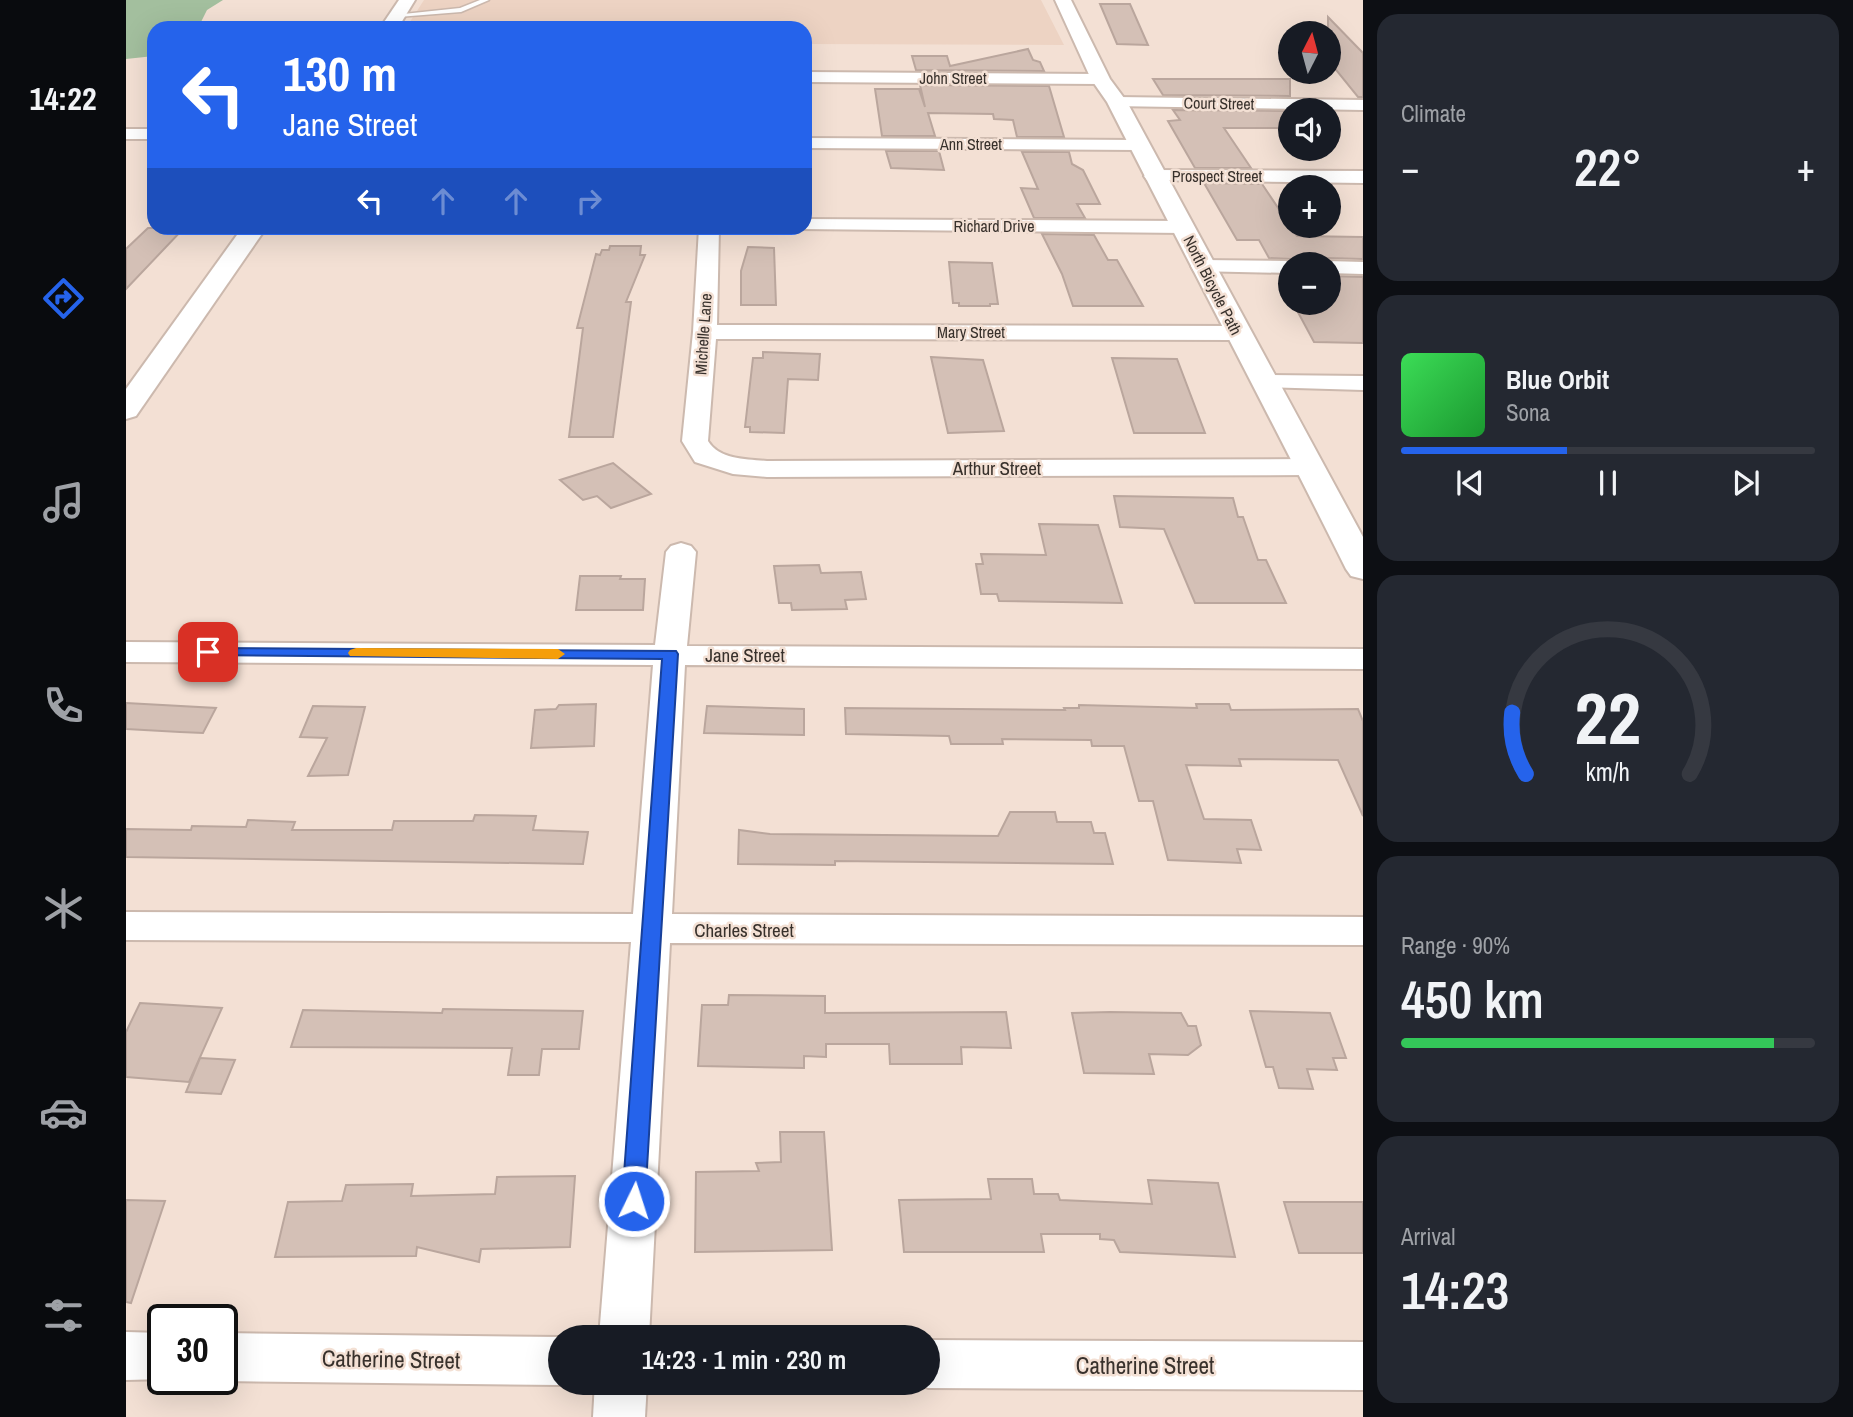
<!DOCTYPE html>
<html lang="en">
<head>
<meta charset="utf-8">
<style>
	:root { --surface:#171b24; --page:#242831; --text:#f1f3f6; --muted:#9ea1a6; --line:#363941; --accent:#2563eb }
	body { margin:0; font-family:"Archivo Narrow",sans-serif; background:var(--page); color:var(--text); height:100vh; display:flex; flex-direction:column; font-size:26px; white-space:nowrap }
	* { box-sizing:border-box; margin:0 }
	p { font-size:23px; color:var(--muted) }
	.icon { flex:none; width:38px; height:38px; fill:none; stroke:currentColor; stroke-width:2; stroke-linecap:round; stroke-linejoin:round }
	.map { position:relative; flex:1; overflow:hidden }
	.drawer { display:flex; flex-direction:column; gap:14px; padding:14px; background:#0d0f14; width:490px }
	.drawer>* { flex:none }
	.banner { position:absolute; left:21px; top:21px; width:665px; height:214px; border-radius:21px; box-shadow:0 7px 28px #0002; background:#2563eb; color:#fff; overflow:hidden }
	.needle { width:46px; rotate:6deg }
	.fabs { position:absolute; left:1152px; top:21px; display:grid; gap:14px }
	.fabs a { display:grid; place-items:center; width:63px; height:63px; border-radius:50%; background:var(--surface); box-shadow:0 7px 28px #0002; font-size:35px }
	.speed { position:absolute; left:21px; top:1304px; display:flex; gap:14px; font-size:35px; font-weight:700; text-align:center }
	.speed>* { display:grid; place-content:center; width:91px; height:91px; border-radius:50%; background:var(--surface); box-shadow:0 7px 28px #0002; line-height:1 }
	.speed .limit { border:4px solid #111; border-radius:10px; background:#fff; color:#111 }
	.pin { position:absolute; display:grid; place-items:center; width:60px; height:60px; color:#fff; margin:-30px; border-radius:14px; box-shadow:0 4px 10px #0006 }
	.me { position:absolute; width:77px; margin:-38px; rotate:4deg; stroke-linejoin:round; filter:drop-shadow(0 0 5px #0008) }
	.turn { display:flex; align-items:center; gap:24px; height:147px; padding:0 21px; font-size:32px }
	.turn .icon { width:91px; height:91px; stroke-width:2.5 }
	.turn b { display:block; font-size:49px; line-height:60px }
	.lanes { display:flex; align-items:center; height:66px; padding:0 21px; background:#0003; justify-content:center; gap:35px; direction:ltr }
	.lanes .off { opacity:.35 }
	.big { font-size:52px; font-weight:600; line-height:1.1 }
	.drawer .card { flex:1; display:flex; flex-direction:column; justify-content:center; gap:10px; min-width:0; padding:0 24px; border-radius:21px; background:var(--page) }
	.drawer .dial { align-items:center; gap:0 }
	.dial svg { height:182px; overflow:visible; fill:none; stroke:var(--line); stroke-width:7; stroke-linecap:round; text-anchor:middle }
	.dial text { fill:var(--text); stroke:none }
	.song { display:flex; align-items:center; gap:21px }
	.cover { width:84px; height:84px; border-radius:10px; background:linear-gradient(135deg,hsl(130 70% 55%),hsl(130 70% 35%)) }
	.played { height:7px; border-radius:4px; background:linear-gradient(90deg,var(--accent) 40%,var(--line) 40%) }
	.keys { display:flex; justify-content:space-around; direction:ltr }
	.heat { display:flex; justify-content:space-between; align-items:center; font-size:38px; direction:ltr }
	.charge { height:10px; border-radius:5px; background:linear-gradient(90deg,#34c759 90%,var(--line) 0) }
	.trip { position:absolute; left:422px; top:1325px; width:392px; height:70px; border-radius:35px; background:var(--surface); box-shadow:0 7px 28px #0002; font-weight:600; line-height:70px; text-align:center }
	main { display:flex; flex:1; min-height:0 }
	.tab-bar { display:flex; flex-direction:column; width:126px; justify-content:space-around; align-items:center; background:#090b0e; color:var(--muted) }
	.tab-bar .icon { width:49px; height:49px }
	.tab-bar .on { color:var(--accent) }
	.tab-bar b { font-size:32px; color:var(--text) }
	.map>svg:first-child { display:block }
	.built { fill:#edd3c3 }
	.green { fill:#a3bf9e }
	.building { fill:#d4c0b6; stroke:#baa69d; stroke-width:2 }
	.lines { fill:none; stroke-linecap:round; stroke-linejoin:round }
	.lane-casing { stroke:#ccb9ae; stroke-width:3 }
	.street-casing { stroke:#ccb9ae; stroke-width:4 }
	.secondary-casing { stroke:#ccb9ae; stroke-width:4 }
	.lane { fill:#fff; fill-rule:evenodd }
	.street { fill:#fff; fill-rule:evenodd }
	.secondary { fill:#fff; fill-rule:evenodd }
	.route { fill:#2563eb; stroke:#184099; stroke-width:2 }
	.slow { fill:#f59e0b }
	.labels { text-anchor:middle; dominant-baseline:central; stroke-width:5; stroke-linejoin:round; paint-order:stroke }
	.far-street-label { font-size:16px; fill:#38312c; stroke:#f3e0d4 }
	.street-label { font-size:19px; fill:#38312c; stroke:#f3e0d4 }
	.near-street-label { font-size:23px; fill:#38312c; stroke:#f3e0d4 }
</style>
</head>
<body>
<main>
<nav class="tab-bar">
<b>14:22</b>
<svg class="icon on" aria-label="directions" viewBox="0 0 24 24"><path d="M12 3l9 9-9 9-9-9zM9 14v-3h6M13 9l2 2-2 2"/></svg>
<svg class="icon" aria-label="music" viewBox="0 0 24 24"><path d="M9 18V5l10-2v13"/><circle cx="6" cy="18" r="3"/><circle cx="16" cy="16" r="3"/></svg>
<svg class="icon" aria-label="phone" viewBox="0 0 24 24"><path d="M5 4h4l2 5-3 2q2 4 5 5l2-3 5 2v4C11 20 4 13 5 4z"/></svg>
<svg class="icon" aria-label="climate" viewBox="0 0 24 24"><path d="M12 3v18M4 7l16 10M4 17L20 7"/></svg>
<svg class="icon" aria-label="car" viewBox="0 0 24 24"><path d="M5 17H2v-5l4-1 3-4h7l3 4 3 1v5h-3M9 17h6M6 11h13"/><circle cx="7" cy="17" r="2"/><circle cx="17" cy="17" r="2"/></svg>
<svg class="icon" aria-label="filters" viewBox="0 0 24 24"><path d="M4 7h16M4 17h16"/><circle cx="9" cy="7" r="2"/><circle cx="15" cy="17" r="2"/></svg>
</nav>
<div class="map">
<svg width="1237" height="1417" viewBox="0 0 1237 1417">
	<rect width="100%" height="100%" fill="#f3e0d4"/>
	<!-- built -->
	<path class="built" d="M298,0H915L938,45L679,44V28H280Z"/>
	<!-- green -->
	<path class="green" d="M0,0H97L81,10L72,28H28V56L0,59Z"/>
	<!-- building -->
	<g class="building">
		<path d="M974,4H1004L1022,45L991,44Z"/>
		<path d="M1202,17L1237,53V97H1232L1202,60Z"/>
		<path d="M902,49L907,60L914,62L918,71L790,70L786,56H821L824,66Z"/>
		<path d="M1027,79H1164V96L1037,95Z"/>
		<path d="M794,85L923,86L938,137H891L887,120L868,119L867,114L802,113L809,136H756L749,89H793L799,107Z"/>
		<path d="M1047,110L1164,111V128H1098L1125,168H1069L1042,121L1054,120Z"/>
		<path d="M760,151H813L818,170L765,168Z"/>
		<path d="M896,152H943L946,164L957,170L974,204H951L959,218H908L895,188L912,189Z"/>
		<path d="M1078,183L1136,184L1171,236L1237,237V259L1202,258L1190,264H1176L1165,259L1143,258L1133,240H1111Z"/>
		<path d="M22,228H58L0,289V249Z"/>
		<path d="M916,234L968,235L982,260H991L1017,306H947L936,274Z"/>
		<path d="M484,246H515L514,255H519L500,302H505L487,437H443L457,328H451L470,254L474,255L476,250H483Z"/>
		<path d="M622,247L648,248L650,305H615V271Z"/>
		<path d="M823,262L866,263L872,304H864V306H833V303H827Z"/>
		<path d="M1202,276L1237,277V343L1188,342L1167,303H1202Z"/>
		<path d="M637,352L694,354L692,380L662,379L658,433L624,432V427H619L627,358H637Z"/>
		<path d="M805,357L857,360L878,431L822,433Z"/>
		<path d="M986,358L1051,359L1079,433H1008Z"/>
		<path d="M487,463L525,494L485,508L471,496L457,500L434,480Z"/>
		<path d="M988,496L1107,498L1112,517H1117L1132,560H1140L1160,603H1069L1038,529L994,527Z"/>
		<path d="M913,524L972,525L996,603L873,601L871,594H855L850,564H857L855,554L920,555Z"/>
		<path d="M693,565L695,573L735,572L740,599L719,600L721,609L666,610L665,603H653L648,566Z"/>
		<path d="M454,576H495L494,579H519L517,610H450Z"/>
		<path d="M0,703L90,708L77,733L54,732L0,729Z"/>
		<path d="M470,704L468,746L405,748L409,710L430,709L433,705Z"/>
		<path d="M1070,704H1103L1105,710L1232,709L1237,721V816L1212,760L1113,759L1115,766L1060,765L1078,819L1125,820L1135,850L1111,849L1115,863L1042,860L1027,801H1013L998,746H966L965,740L876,739L877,744H825L823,736L720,734L719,708L939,710L938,708H953V705L1071,708Z"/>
		<path d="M187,706L239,707L222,775L182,776L201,738L174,737Z"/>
		<path d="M581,706L678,709V735L578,733Z"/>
		<path d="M884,812H929L931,822H965L968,833H979L987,864L709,861V865L612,864L613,830L644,834L872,836Z"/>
		<path d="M349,815L410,816L407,830L462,832L457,864L0,857V829L65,830L66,826L120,827L122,820L169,822L166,830H266L268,821H347Z"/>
		<path d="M603,995L699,996V1013L880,1012L885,1048L835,1047L836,1064H764L763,1044H700V1057L678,1056V1068L572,1066L576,1005H602Z"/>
		<path d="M14,1003L96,1008L63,1082L0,1077V1032Z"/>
		<path d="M317,1009L457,1011L453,1049H416L413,1075H382L386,1048L165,1047L177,1010L316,1013Z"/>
		<path d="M1124,1011L1204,1013L1220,1058H1207L1211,1070L1181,1069L1187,1089L1153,1088L1147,1067H1140Z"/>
		<path d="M984,1012L1055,1013L1062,1026H1070L1075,1045L1062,1055L1023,1054L1028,1074L958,1073L946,1013Z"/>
		<path d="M74,1058L109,1060L95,1094L60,1092Z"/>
		<path d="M654,1132H698L706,1250L569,1252L570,1172L633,1171L630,1163L655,1162Z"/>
		<path d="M449,1176L444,1247L355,1249L353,1262L291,1247L290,1256L149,1257L162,1202L216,1201L220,1185L287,1184L285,1196L369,1194L371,1177Z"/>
		<path d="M862,1179H906L908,1194H932L934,1200L1026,1204L1022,1180L1092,1183L1109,1257L994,1252L988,1240L974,1239V1234H915L918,1252H778L773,1200L865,1199Z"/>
		<path d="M0,1200L39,1201L5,1303L0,1302Z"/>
		<path d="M1158,1202H1237V1253H1173Z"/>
	</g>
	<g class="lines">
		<defs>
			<path id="lane" d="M354,0H363L335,12L272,17L268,15L334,8Z"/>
			<g id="street">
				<path d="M679,72L975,74L983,79L975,84L679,82Z"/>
				<path d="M991,97L1237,100V110L985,106L982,102Z"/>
				<rect x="0" y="129" width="28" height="10"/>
				<path d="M679,138L1011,140L1020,145L1011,150L679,148Z"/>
				<path d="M1028,170L1237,171V183L1021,180L1018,176Z"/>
				<path d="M679,219L1057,221L1064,223L1067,227L1064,231L1057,233L672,229L671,228H679Z"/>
				<path d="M573,228H593L591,325L1111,326L1119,328L1123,333L1119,338L1111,340L590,339L582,441C594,460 620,459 641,461L1183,459L1192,461L1196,467L1192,473L1183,475L641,477L607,474L569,462L556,441L567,332Z"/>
				<path d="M1076,260L1164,261L1173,264H1164V273L1068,271L1065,266L1068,261Z"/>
				<path d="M1202,261L1237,262V274L1202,273V264H1193Z"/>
				<path d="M1141,375L1237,376V390L1132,387L1129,382L1132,377Z"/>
				<path d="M555,543L565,546L570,552L561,646L1237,649V669L559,665L546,914L1237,917V945L544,943L523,1337H473L505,942L0,940V912L507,914L527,665L0,662V642L529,645L540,552L545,546Z"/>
				<path d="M0,1332L37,1333V1379H42L0,1380Z"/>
				<path d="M96,1333L434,1337V1382H441L434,1385L96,1381L91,1379H96Z"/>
				<path d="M802,1340L1237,1342V1390L802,1388L788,1382H802Z"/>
				<path d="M469,1382H521L519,1417H467Z"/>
			</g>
			<g id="secondary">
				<path d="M273,0H289L272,28H254Z"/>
				<path d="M929,0H945L984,79L1001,102L1237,537V579L1225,576L1220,569C1142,412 1060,258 981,102L965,79Z"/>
				<path d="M116,228H140L10,416L0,419V389Z"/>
			</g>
		</defs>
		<!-- lane casing -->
		<use href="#lane" class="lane-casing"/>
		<!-- street casing -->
		<use href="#street" class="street-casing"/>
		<!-- secondary casing -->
		<use href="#secondary" class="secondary-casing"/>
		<!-- lane -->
		<use href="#lane" class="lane"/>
		<!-- street -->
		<use href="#street" class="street"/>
		<!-- secondary -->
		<use href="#secondary" class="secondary"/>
	</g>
	<!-- route -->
	<path class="route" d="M82,648L550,651L552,654L519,1201L515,1208L508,1211L500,1208L496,1201L536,659L76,655L74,652Z"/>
	<!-- slow -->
	<path class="slow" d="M230,648L432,649L439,654L432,659L224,656L222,653L224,650Z"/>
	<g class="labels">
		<!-- far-street labels -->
		<g class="far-street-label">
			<text x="827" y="78">John Street</text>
			<text transform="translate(1093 103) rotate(1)">Court Street</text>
			<text x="845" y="144">Ann Street</text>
			<text x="1091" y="176">Prospect Street</text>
			<text x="868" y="226">Richard Drive</text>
			<text transform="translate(1087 285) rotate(63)">North Bicycle Path</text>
			<text x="845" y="332">Mary Street</text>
			<text transform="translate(577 334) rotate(-86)">Michelle Lane</text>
		</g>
		<!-- street labels -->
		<g class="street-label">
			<text x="871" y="468">Arthur Street</text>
			<text x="619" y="655">Jane Street</text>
			<text x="618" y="930">Charles Street</text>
		</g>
		<!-- near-street labels -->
		<g class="near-street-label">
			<text transform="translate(265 1359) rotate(1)">Catherine Street</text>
			<text x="1019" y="1365">Catherine Street</text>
		</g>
	</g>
</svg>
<div class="fabs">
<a><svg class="needle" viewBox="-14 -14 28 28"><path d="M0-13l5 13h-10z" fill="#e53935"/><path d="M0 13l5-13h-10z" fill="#9ea1a6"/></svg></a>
<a><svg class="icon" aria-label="sound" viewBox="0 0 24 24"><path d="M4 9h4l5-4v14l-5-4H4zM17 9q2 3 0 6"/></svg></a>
<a>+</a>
<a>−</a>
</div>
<div class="speed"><div class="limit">30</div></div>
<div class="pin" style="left:82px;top:652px;background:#d93025"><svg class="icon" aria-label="arrive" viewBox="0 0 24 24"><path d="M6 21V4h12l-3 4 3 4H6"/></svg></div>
<svg class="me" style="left:508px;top:1201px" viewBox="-20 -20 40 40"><circle r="17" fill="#2563eb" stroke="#fff" stroke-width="3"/><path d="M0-11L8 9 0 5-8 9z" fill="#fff"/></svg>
<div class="trip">14:23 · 1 min · 230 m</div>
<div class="banner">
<div class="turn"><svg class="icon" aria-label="left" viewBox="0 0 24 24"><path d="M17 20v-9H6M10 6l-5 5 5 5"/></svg><div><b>130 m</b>Jane Street</div></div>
<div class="lanes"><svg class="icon" aria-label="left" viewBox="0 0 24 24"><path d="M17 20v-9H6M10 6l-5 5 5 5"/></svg><svg class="icon off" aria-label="ahead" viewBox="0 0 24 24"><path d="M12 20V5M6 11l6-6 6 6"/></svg><svg class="icon off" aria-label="ahead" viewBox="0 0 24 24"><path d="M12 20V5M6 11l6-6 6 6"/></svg><svg class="icon off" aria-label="right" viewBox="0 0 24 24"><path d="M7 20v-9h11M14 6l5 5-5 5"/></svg></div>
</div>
</div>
<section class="drawer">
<div class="card"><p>Climate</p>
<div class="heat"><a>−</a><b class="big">22°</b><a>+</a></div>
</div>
<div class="card">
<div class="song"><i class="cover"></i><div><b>Blue Orbit</b><p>Sona</p></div></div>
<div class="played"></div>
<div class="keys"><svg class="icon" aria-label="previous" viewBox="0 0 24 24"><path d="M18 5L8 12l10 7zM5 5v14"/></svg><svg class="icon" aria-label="pause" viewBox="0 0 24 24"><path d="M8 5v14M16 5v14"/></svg><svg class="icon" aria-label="next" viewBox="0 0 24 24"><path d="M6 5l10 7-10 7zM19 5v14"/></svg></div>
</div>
<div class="card dial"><svg viewBox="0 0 100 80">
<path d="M14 69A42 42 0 1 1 86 69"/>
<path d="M14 69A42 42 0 0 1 8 42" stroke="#2563eb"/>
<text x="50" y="56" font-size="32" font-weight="700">22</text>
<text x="50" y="72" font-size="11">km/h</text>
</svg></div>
<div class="card"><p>Range · 90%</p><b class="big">450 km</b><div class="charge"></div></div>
<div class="card"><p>Arrival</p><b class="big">14:23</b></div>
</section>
</main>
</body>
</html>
